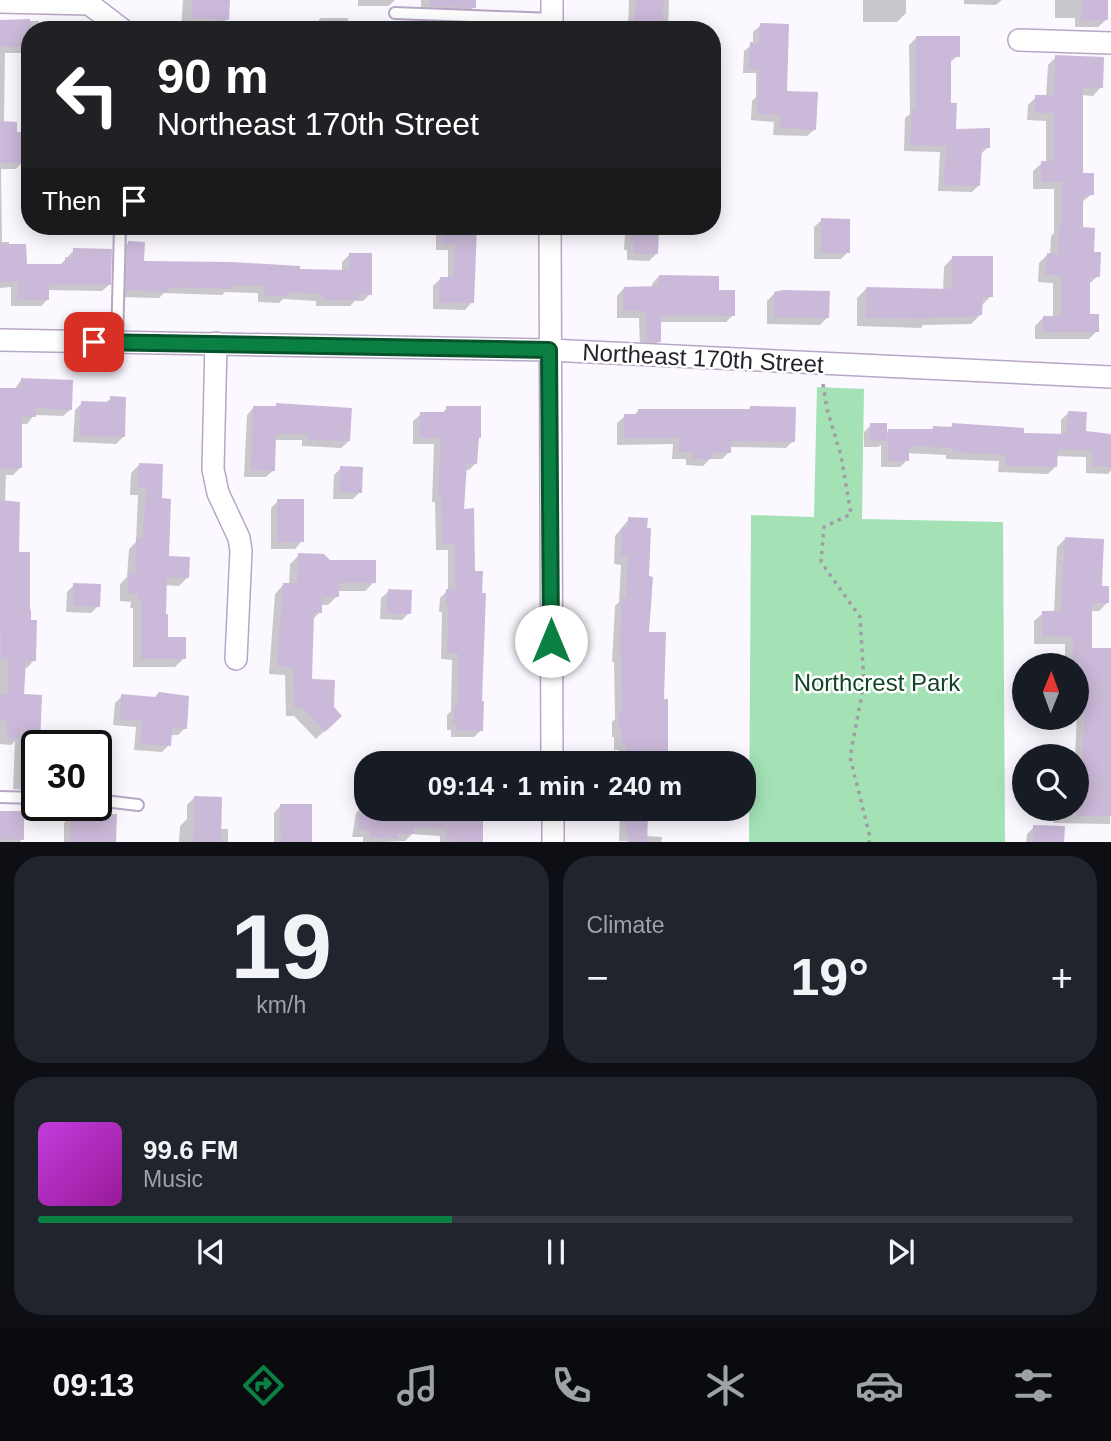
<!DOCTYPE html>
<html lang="en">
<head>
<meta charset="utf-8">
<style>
	:root { --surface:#171b24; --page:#20242c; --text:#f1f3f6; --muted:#9ea1a6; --line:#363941; --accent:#0b8043 }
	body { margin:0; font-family:Arial,sans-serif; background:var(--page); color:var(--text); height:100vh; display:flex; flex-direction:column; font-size:26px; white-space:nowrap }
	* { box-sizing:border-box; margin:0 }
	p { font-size:23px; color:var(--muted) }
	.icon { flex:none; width:38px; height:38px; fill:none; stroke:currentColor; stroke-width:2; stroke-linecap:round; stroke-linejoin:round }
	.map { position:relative; height:842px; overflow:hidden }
	.sheet { display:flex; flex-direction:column; gap:14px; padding:14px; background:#0d0f14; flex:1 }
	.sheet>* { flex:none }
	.top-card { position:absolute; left:21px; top:21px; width:700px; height:214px; border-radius:28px; box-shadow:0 4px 18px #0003; background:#202124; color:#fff; overflow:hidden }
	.needle { width:46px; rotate:1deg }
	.controls { position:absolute; left:1012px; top:653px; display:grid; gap:14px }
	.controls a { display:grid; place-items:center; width:77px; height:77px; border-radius:50%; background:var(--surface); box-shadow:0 4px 18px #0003; font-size:35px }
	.speed { position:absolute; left:21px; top:730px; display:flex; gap:14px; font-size:35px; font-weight:700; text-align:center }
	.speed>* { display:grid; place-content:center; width:91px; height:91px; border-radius:50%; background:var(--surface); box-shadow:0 4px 18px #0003; line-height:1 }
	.speed .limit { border:4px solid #111; border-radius:10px; background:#fff; color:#111 }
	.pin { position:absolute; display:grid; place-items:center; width:60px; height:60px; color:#fff; margin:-30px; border-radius:14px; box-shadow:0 4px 10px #0006 }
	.me { position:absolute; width:77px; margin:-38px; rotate:0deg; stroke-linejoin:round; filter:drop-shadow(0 0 5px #0008) }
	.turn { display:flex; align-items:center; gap:24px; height:147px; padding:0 21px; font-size:32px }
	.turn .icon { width:91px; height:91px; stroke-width:2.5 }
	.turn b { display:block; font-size:49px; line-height:60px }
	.then { display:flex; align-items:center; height:66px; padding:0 21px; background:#0003; gap:14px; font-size:26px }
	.big { font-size:52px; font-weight:800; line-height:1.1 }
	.sheet .widget { flex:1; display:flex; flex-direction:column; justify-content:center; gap:10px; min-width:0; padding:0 24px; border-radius:28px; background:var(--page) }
	.sheet .dial { align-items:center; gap:0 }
	.dial b { font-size:91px; line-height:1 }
	.song { display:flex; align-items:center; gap:21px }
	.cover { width:84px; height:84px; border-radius:10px; background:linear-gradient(135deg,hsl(290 70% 55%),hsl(300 70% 35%)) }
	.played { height:7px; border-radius:4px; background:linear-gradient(90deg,var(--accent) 40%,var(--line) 40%) }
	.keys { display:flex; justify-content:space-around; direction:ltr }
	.heat { display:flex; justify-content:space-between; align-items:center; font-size:38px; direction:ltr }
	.sheet .tiles { flex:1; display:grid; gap:14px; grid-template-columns:1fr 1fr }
	.widget:last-child { grid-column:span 2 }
	.trip { position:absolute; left:354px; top:751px; width:402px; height:70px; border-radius:28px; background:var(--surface); box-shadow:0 4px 18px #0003; font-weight:800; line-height:70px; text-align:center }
	.menu { display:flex; height:112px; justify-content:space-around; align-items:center; background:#090b0e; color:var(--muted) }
	.menu .icon { width:49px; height:49px }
	.menu .active { color:var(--accent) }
	.menu b { font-size:32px; color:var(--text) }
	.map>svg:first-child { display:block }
	.green { fill:#a4e2b6 }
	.shadow { fill:#0003 }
	.building { fill:#cab9d8 }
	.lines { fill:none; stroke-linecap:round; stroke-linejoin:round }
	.lane-casing { stroke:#b7a7c6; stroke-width:14 }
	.street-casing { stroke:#b7a7c6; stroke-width:24 }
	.path { stroke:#a19ca5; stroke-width:3.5; stroke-dasharray:3.5 5; stroke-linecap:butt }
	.lane { stroke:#fff; stroke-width:10 }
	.street { stroke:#fff; stroke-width:21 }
	.route-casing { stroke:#07532c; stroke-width:18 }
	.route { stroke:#0b8043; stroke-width:12 }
	.labels { text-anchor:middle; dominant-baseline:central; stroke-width:5; stroke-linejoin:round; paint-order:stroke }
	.street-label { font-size:24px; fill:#29232e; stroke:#fff }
	.park-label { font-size:24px; fill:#114526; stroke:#fff }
</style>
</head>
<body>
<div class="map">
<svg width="1111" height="843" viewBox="0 0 1111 843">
	<rect width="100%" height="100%" fill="#fcf8ff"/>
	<!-- green -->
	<path class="green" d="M817,387L864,389L862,519L1003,522L1005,842H749L751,515L814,517Z"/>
	<!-- shadow -->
	<g class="shadow">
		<path d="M183,0H228L227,19L217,30L181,29Z"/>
		<path d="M358,0H395L389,6H358Z"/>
		<path d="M421,0H474V7L463,19L421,17Z"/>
		<path d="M629,0H669L668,30H628Z"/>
		<path d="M863,0H906V13L897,22H863Z"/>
		<path d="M964,0H1002L996,5L964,4Z"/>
		<path d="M1055,0H1106V20L1098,27H1075V18H1055Z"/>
		<path d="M321,18H348V30H314V25Z"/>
		<path d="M0,21H39V30H30V53H5L4,123L22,163L16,169H1L2,242H9V245L25,266H59L74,250L109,285L102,291L47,290V300L41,306H11V287L0,288Z"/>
		<path d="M761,25L785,93L815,129L807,136L773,135L774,122L751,120L752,101L756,97V73H743L744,51L753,44V32Z"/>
		<path d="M916,38L958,56L949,63V104L954,131L988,147L981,154L979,185L972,192L938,191L940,152L904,151L905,118L910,114L909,45Z"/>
		<path d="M1056,57L1101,87L1093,96L1081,95V175L1092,194L1082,202V229L1092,254L1098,276L1088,285V316L1097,331L1089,339H1035V326L1043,318H1053V283L1038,282L1039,263L1047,255H1050L1051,236L1054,233V189H1033V171L1042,163H1046V121L1027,120L1028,105L1036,97H1046L1048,65Z"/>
		<path d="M822,220L848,252L841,259H814V227Z"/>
		<path d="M438,226H475L472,302L465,310L433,309V286L440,279H448V250H436V228Z"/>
		<path d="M630,226H657L656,254L649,261L627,260V250H624L625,234Z"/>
		<path d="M128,243L142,263L342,271V262L349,255L370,294L363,301H355L350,306H316V301L283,299L279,303L258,302V293L225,292L222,295L164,293L159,298L120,297L121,250Z"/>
		<path d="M953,257L991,296L981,306V314L971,324L923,325L921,328L857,326V298L867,288L943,291L944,267Z"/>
		<path d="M659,276L717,291L733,315L726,322H659V341L652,349L640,348L639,318H617V296L624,288H652V284Z"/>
		<path d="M775,293L828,317L820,325L767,324V301Z"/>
		<path d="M21,380L71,409L63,416L34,415L27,424H20V468L13,475H6L5,502L17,554L34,660L27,668L24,667L22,696L39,740H47V746H37V790L13,789L15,741L11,745L0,744V390H14Z"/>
		<path d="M111,398L123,437L116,444L73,442L75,410L82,403L104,404Z"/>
		<path d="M254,407L349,441L341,448L302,446V440H274V470L266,477H244L247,415Z"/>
		<path d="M447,408L477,440L476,463L469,470H464L463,510L474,573L481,730L474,737H451V730H447V715L451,711L452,660L441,659L442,612H439L440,598L448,590V550H436L435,502H432L434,444H413V421L421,414H441Z"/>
		<path d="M639,410L793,441L786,448L729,447V452L722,459H710L703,466L686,465V459H672L673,444L617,445V423L625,416H633Z"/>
		<path d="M1068,413L1084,433L1111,435V470L1108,474L1086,473V457L1056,456V466L1048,474L998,472L999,461L946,459V455L907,453V460L900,467H881V445L878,447H864V432L871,425L885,433L888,431L949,428L953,425L1022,435H1061V420Z"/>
		<path d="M139,465L160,500L167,558L188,577L179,586L165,585L166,638L184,658L175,667H133V608H130L131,602L120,601V584L127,577L129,549L136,542L138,495H130L131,473Z"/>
		<path d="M341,468L360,492L353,499H333L334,475Z"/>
		<path d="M278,501L302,541L295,549H271V508Z"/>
		<path d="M629,519L648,633L663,701L666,754L725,757V763H618L619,750H614V737H612V722L615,719L614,662H612L615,606L619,602L621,565L614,564L615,536Z"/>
		<path d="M1065,539L1100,588L1107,603L1099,611H1091V649L1111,711L1110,824L1053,823V808H1076L1075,756L1078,692H1076V665H1065V644H1034V621L1043,613H1054L1057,547Z"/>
		<path d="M299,555L329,562L374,582L365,591H337V596L328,605H320V612L312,620L310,681L340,716L316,739L294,716H286L285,675L269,674L275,594L283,585H289L290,564Z"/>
		<path d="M74,585L98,606L91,613L66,612L67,592Z"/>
		<path d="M389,591L409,613L402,620L380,619L381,598Z"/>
		<path d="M122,696L185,728L178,735H170L169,745L162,752L134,750L136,727L113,725L115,703Z"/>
		<path d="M414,758L467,760V763H409Z"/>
		<path d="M195,797L220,829H228V843H179L180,826L187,819V805Z"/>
		<path d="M281,805L310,843H274V813Z"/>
		<path d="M363,806H366V808H473L472,817L480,843H440V836L412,834L405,841L363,843V837H352L356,813Z"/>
		<path d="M620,808H656L647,809L646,836L662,837L661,843L619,841Z"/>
		<path d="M0,811H22V839L19,843H0Z"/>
		<path d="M71,815L115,843H64V823Z"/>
		<path d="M1034,827L1062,843H1026L1027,834Z"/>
	</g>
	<!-- building -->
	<g class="building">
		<path d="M192,0H230L229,20L192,18Z"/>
		<path d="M430,0H476V8L430,6Z"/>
		<path d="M636,0H664L662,30H634Z"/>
		<path d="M1082,0H1108V20L1081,21Z"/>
		<path d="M30,19V47H0V20Z"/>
		<path d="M430,22L475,24V30H429Z"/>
		<path d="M760,23L789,24L787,91L818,92L816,130L780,128V115L757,114L759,70L749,69L750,42L759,43Z"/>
		<path d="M916,36H960V57H951V103H957L956,129L990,128V148H982L980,186L944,185L946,146L910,145L912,110H916Z"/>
		<path d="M1055,55L1104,57L1103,88L1083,87V173H1094V195H1083V227L1095,228L1094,252H1101L1100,277H1090V314H1099V332H1043V316H1061V275H1045L1047,253L1058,254L1059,226H1062V182H1041V161H1054V113H1035V95H1054Z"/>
		<path d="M0,121L17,122V132H25L24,163H0Z"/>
		<path d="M821,218L850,219V253H821Z"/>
		<path d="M443,226H477L474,303H439L440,277H454L455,244L442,243Z"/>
		<path d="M631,226H659L658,254H633L634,243H631Z"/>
		<path d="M128,241L145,242L144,261L232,262L300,266V269L349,270V253H372V295L359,294V300H323V294L288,292V296H264L265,286L231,285V289L169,287L168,292L126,290Z"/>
		<path d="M0,244H26L27,264H65V257L73,258V248L112,249L111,285L49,284V300H17L18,281L0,282Z"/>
		<path d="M952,256H993V297H983L982,315L967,317H932V319L865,318L866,287L952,289Z"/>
		<path d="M659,275L719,276V290H735V316L661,315V342H647L646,311H623L624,287L659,286Z"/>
		<path d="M783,290L830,291L829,318L774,317V292Z"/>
		<path d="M21,378L73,380L72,410L36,408V417H22V468L0,469V388H21Z"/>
		<path d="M110,396L126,397L125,437L80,436L81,401L110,402Z"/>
		<path d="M276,403L352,408L350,441L308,440V434H276L275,471L251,470L253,406H276Z"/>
		<path d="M446,406H481V438H479L477,464L467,463L464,509L474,508L475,571H483L482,593H486L482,701H484L483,731L457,730V723H453L454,706H458V653H447L449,605H446V589H455V543L442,544L441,496L438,495L441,438H420V412H446Z"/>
		<path d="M750,406L796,407L795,442L731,441V453L712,452V459H692V452H679V438H624V414H638V409H750Z"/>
		<path d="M1068,411L1087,412L1086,431L1111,434V467L1092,466L1093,450L1058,449L1057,467L1005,466V455L953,452V448L909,446V461H888V429H933V426L952,427V423L1024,428V433L1067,434Z"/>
		<rect x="870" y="423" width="17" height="18"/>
		<path d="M139,463L163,464L162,498L171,499L169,556L190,557L189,578L167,577L166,614H168V637H186V659H141V600H138V594L128,593V573H135L136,538H143L146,488L138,487Z"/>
		<path d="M340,466L363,467L362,493L340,492Z"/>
		<rect x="277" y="499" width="27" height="43"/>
		<path d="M0,500L20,502L19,552H30V610H31V620H37L36,661H26L24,694L42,695L40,746H37V783H20L22,721L20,738H7V721L0,720V694L8,695V660H1Z"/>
		<path d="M628,517L648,518L647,528H651L649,576L653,577L649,632H666L664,699H668V763H625L626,743H621V729H619V712H622L621,655H619L622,597H626L628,557H621L622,527H628Z"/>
		<path d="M1065,537L1104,539L1102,586H1109V603H1092V648H1111V816H1076V797H1084L1082,757L1086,684H1076V665H1073V637L1042,636V611H1061Z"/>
		<path d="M298,553L324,554L330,560H376V583H339V597H322V613H314L312,679L335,680L334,707L342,716L325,732L303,708H294L293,667L277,666L283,583H297Z"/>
		<path d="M73,583L101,584L100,607L73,606Z"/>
		<path d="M388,589L412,590L411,614L387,613Z"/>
		<path d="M159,692L189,696L187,729L172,728L171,746L140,744L142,720L120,719L121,694L155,697Z"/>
		<path d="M194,796L222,797L221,843H193Z"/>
		<path d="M280,804H312V843H281Z"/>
		<path d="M362,808H446L445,829L414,827V834H398V838L370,837V830H358L359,814H362Z"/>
		<path d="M0,811H24V840L0,839Z"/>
		<path d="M71,814H117L116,843L70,842Z"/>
		<path d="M447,815H483V843H453V839H446Z"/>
		<path d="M627,815L648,816L647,843H629V834H626Z"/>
		<path d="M1033,825L1065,826L1064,843H1033Z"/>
	</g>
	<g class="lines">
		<defs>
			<g id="lane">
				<path d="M395,13L552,19"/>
				<path d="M117,342L120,227"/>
				<path d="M0,797L37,798"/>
				<path d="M96,800L138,805"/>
			</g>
			<g id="street">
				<path d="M0,2L89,4L123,30"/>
				<path d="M552,30V0"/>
				<path d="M1019,40L1111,43"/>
				<path d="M550,226L552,763"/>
				<path d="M0,340L549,350L1111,377"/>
				<path d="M216,343L213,469L218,493L239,538L241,551L236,659"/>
				<path d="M553,808V843"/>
			</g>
		</defs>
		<!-- lane casing -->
		<use href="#lane" class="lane-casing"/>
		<!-- street casing -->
		<use href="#street" class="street-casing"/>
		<!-- path -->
		<path class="path" d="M823,384L827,409L841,456L851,514L824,527L821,562L860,617L864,683L850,757L870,837L869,843"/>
		<!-- lane -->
		<use href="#lane" class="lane"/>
		<!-- street -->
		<use href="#street" class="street"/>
	</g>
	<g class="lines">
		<defs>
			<path id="route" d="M94,342L549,350L551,641"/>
		</defs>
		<!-- route casing -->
		<use href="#route" class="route-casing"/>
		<!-- route -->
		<use href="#route" class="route"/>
	</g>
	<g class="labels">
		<!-- street labels -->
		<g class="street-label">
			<text transform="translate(703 358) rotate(3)">Northeast 170th Street</text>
		</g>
		<!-- park labels -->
		<g class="park-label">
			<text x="877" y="682">Northcrest Park</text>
		</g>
	</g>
</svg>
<div class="controls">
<a><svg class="needle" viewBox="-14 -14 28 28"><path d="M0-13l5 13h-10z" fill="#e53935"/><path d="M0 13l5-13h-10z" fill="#9ea1a6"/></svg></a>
<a><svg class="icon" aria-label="search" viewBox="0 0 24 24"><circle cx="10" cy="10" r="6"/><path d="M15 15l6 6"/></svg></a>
</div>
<div class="speed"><div class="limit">30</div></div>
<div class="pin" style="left:94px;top:342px;background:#d93025"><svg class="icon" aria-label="arrive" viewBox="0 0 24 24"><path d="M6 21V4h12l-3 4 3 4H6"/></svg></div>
<svg class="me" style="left:551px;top:641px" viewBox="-20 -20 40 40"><circle r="19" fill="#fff"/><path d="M0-13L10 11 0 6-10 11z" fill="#0b8043"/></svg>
<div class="trip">09:14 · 1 min · 240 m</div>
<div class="top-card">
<div class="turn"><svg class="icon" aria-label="left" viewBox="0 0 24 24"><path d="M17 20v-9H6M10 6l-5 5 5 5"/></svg><div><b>90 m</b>Northeast 170th Street</div></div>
<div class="then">Then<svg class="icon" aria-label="arrive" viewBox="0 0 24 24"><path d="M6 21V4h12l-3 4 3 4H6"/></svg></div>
</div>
</div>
<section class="sheet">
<div class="tiles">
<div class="widget dial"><b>19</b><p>km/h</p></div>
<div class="widget"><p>Climate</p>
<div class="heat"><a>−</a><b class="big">19°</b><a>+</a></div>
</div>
<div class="widget">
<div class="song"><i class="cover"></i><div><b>99.6 FM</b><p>Music</p></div></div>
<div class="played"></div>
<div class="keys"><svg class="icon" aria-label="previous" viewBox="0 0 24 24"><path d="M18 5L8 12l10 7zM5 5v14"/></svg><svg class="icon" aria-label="pause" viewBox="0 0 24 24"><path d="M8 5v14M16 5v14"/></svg><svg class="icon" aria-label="next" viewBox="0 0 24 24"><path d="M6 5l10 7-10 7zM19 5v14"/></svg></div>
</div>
</div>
</section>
<nav class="menu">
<b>09:13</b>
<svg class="icon active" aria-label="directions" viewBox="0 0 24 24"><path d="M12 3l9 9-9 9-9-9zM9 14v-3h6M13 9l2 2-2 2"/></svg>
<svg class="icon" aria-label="music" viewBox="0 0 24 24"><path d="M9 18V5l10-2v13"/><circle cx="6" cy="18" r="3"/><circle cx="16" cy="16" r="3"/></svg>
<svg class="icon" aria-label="phone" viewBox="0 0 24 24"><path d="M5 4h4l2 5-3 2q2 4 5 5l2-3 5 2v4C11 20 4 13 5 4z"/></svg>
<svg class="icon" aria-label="climate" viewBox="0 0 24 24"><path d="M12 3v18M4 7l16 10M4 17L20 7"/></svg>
<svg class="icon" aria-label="car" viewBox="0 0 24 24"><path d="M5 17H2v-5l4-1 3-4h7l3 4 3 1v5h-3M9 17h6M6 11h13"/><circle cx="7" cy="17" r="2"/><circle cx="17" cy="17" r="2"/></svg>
<svg class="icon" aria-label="filters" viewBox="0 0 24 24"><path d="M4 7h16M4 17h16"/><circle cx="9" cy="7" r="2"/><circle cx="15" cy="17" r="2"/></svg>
</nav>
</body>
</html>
